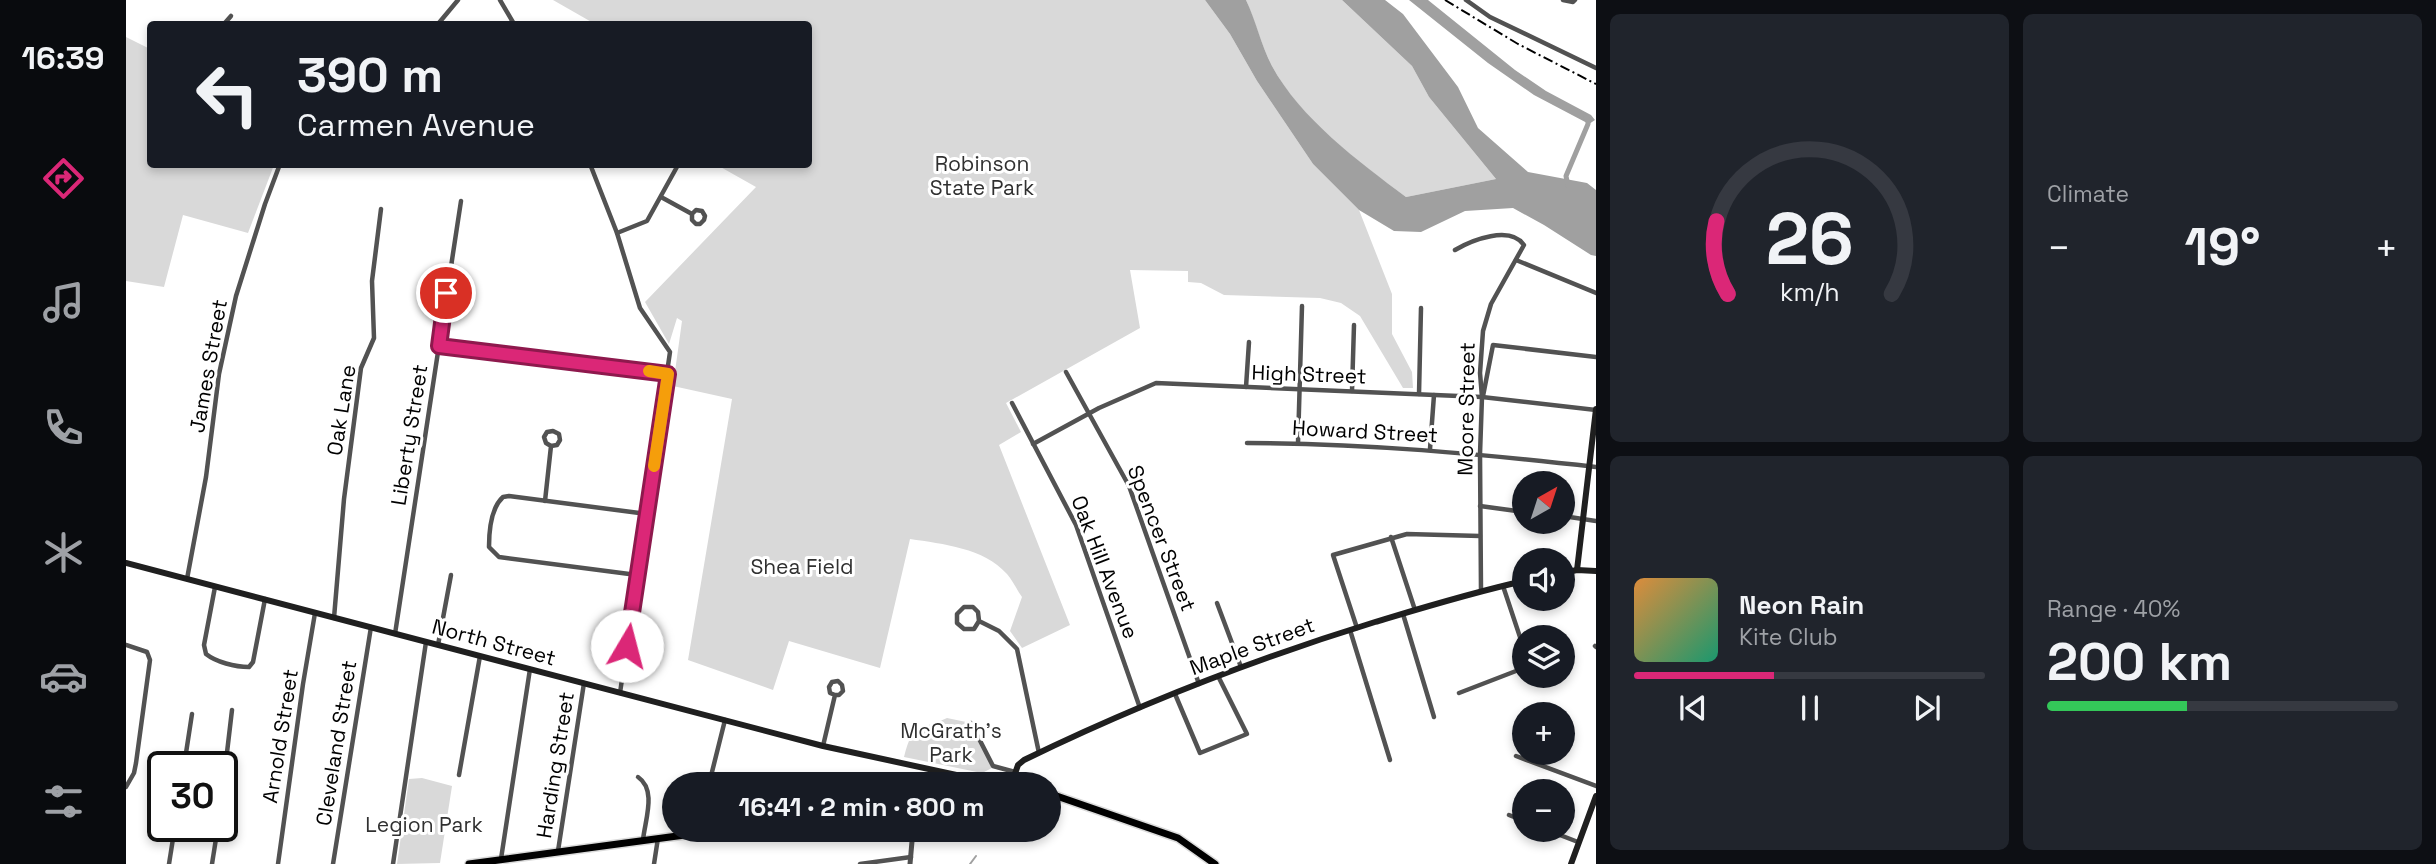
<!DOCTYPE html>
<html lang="en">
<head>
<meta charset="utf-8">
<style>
	:root { --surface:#171b24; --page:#20242c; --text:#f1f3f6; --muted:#9ea1a6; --line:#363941; --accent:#db2777 }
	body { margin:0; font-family:"Space Grotesk",sans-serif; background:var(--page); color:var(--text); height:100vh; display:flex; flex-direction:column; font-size:26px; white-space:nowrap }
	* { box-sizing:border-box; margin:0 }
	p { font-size:23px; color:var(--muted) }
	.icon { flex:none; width:38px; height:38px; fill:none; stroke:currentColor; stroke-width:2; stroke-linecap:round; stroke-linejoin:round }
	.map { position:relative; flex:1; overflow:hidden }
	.panel { display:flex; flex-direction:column; gap:14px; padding:14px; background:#0d0f14; width:840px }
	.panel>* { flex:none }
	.guide { position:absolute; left:21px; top:21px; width:665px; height:147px; border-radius:7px; box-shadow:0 4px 10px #0003; background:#171b24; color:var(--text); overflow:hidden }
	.needle { width:46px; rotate:39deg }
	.controls { position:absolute; left:1386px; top:471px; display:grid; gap:14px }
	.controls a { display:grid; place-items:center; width:63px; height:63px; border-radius:50%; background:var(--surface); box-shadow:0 4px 10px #0003; font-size:35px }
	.speed { position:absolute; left:21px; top:751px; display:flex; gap:14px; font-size:35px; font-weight:700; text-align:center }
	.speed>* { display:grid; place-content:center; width:91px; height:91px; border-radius:50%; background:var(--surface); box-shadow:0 4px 10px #0003; line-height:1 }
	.speed .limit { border:4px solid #111; border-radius:10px; background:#fff; color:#111 }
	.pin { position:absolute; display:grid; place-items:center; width:60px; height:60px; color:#fff; margin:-30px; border:4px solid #fff; border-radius:50%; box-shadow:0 2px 7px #0007 }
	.me { position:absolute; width:77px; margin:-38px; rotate:8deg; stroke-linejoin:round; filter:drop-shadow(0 0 5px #0008) }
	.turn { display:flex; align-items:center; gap:24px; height:147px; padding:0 35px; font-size:32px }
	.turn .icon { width:91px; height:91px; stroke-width:2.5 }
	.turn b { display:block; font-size:49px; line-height:60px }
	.big { font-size:52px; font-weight:700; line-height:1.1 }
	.panel .widget { flex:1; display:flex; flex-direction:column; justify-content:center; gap:10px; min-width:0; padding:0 24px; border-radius:10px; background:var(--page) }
	.panel .dial { align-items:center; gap:0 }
	.dial svg { height:182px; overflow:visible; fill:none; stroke:var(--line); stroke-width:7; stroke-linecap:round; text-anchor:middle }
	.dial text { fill:var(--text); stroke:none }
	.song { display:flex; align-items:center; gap:21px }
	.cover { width:84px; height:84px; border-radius:10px; background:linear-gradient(135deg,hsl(30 70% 55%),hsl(160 70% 35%)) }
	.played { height:7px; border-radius:4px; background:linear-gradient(90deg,var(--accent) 40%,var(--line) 40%) }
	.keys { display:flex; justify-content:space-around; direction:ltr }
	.heat { display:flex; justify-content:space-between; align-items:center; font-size:38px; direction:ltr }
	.charge { height:10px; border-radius:5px; background:linear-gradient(90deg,#34c759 40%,var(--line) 0) }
	.panel .tiles { flex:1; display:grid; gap:14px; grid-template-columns:repeat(2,1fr) }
	.trip { position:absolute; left:536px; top:772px; width:399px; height:70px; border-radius:35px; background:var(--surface); box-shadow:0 4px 10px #0003; font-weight:700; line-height:70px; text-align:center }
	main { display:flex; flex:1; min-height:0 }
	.menu { display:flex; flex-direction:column; width:126px; justify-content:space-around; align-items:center; background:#090b0e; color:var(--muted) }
	.menu .icon { width:49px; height:49px }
	.menu .current { color:var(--accent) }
	.menu b { font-size:32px; color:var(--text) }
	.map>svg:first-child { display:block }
	.green { fill:#d9d9d9 }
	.water { fill:#a0a0a0 }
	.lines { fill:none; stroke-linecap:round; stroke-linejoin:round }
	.stream { stroke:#a0a0a0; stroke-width:2 }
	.canal { stroke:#a0a0a0; stroke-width:5 }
	.primary-casing { stroke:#dbdbdb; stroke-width:10 }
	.minor { stroke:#525252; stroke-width:4.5 }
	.tertiary { stroke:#525252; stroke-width:5 }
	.secondary { stroke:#1f1f1f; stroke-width:6 }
	.primary { stroke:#000; stroke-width:7 }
	.rail { stroke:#000; stroke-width:2; stroke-dasharray:10 3.5 2 3.5; stroke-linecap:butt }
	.route-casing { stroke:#8e194d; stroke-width:18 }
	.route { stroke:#db2777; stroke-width:12 }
	.slow { stroke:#f59e0b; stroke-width:12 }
	.labels { text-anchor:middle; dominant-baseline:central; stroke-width:6; stroke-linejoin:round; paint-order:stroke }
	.park-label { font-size:21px; fill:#303030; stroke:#fff }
	.street-label { font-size:21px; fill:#000; stroke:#fff }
</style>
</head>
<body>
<main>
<nav class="menu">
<b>16:39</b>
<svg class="icon current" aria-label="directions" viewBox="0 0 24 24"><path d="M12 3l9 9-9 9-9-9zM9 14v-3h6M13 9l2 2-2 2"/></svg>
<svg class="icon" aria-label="music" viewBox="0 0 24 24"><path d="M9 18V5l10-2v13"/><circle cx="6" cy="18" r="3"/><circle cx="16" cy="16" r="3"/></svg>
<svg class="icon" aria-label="phone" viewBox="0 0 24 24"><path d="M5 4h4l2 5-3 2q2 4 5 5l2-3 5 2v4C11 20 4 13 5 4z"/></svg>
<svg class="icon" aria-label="climate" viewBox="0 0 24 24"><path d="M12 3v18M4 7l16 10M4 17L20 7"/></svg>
<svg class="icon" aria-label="car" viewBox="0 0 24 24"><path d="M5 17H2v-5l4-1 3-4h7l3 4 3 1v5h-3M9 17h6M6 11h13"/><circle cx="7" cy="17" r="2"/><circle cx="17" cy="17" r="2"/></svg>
<svg class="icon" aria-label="filters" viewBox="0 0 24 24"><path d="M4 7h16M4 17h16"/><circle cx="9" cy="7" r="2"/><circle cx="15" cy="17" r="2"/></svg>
</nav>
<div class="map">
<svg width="1470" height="864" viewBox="0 0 1470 864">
	<rect width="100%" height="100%" fill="#fff"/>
	<!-- green -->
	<g class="green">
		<path d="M427,0H1079L1104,34L1131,81L1187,164L1233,210L1266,294V334L1286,372L1287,388H1277L1234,316L1215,303L1194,298L1098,295L1075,283L1062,282V271L1004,270L1014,328L880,403L895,432L873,445L944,625L896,648L884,631L896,597C891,590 887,581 881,574C858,548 817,544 784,539L754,668L663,641L647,690L562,660L606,399L547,386L556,321L551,318L543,344L519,302L630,187L591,165L682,164V24H469Z"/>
		<path d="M1120,0H1216L1286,66L1303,97L1370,179L1280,197C1232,162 1175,120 1146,66C1135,45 1129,21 1120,0Z"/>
		<path d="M0,37L24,49V164L148,165L122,233L57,215L38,287L0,281Z"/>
		<path d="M821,718L845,723L866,768L856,773L778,757C787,722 792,731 821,718Z"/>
		<path d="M296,778L326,786L314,863L271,864L283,779Z"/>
	</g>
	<!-- water -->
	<g class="water">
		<path d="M1079,0H1120C1130,21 1135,45 1146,66C1174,118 1233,162 1280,197L1370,179L1303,97L1286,66L1216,0H1259L1277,14L1332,87L1352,128L1402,172L1461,183L1470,190V256L1465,255L1418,225L1387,208L1339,211L1295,232L1268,231L1233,210L1187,164L1131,81L1104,34Z"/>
		<path d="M1283,0H1302L1389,70L1420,91L1465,115L1469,120L1463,124L1408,95L1362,63Z"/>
	</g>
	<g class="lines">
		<!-- stream -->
		<path class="stream" d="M844,864L850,856"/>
		<!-- canal -->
		<path class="canal" d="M1442,186L1440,176L1462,124V119L1460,118"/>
		<defs>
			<g id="primary">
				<path d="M849,784L880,781L895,784"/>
				<path d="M922,793L1052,838L1089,864"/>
				<path d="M343,864L596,830"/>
			</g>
		</defs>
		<!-- primary casing -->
		<use href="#primary" class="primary-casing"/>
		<!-- minor -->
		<g class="minor">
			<path d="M374,0L388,24"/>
			<path d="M1340,0L1364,17L1470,68"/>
			<path d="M1437,0L1447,2L1449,0"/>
			<path d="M98,24L105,16"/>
			<path d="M312,24L332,0"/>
			<path d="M464,164L491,233L514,308L544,352L494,693"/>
			<path d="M535,197L566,214L570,210L576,211L579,216L578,220L574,224H570L566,220V214"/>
			<path d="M491,233L521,221L552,165"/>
			<path d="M1329,250C1346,240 1384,225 1398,245L1365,304L1357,331L1354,373L1356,397L1354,454L1355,590"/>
			<path d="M1390,260L1470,293"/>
			<path d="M312,346L542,374"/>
			<path d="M940,372L1003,486L1073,684"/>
			<path d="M1120,387L1123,342"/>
			<path d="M1226,391L1228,325"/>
			<path d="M1293,394L1295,308"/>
			<path d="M1357,396L1367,345L1470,357"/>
			<path d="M886,403L950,525L1014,708"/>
			<path d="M1121,443C1238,443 1354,454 1470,467"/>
			<path d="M1172,443L1176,306"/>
			<path d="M907,444L973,408L1030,383L1356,397L1470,410"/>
			<path d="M1304,449L1308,395"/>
			<path d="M419,501L425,446L431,445L434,440L433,434L427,431L421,432L418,437L420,443L425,446"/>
			<path d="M1354,506L1398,512"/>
			<path d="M1437,516L1470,521"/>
			<path d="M1265,537L1289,610"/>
			<path d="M511,575L373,557L363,547C363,531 365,508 377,497L383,496L521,514"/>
			<path d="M61,579L80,477L93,374L110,296L139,204L154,164"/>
			<path d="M1377,586L1398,649"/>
			<path d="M89,587L78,645L80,654C90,662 109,667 123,667L127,662L139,599"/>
			<path d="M1091,603L1115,667"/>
			<path d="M1277,614L1308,717"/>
			<path d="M208,618L218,499L235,368L248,338L246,281L255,209"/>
			<path d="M853,621L848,629H838L831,623V614L838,607H847L852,612L853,621L873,631L891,649L913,753"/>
			<path d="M1231,628L1207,555L1281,534L1354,536"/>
			<path d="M1224,630L1264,760"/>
			<path d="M269,634L335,201"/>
			<path d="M0,645L21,652L24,660L10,763L8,773L0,787"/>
			<path d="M312,645L325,575"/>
			<path d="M1469,646L1470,647"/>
			<path d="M1333,693L1390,671L1398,659"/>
			<path d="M1049,694L1074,753L1121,734L1092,676"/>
			<path d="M845,723L867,766L889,772"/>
			<path d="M697,746L709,695H713L717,691L716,685L712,681L706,682L703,687L704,693L709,695"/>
			<path d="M1390,756L1470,786"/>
			<path d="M58,766L66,714"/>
			<path d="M333,775L354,656"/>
			<path d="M512,777C531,790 519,820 517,840"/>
			<path d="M583,784L599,720"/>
			<path d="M96,795L106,710"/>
			<path d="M1383,815L1398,821"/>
			<path d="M1421,830L1452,842"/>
			<path d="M432,851L458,683"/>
			<path d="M375,859L404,669"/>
			<path d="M43,864L49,826"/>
			<path d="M86,864L92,826"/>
			<path d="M152,864L177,684L189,613"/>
			<path d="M207,864L245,627"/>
			<path d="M267,864L300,642"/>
			<path d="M528,864L532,838"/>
			<path d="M734,864L785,857"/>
		</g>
		<!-- tertiary -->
		<path class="tertiary" d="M784,864L787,830"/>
		<!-- secondary -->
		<g class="secondary">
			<path d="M0,563L697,746L835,776L850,784"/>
			<path d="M1451,570L1470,409"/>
			<path d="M1437,573L1451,570L1470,571"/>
			<path d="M886,782L892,765L898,760C1011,705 1129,659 1249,622C1299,607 1348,592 1398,581"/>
			<path d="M1445,864L1470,796"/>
		</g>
		<!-- primary -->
		<use href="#primary" class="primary"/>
		<!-- rail -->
		<path class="rail" d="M1319,0L1392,44L1470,84"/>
	</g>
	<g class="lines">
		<defs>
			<path id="route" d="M320,293L313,346L542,374L501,646"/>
		</defs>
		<!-- route casing -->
		<use href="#route" class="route-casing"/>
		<!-- route -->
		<use href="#route" class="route"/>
		<!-- slow -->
		<path class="slow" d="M523,371L542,374L528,466"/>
	</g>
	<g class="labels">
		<!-- park labels -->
		<g class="park-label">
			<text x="856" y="163">Robinson<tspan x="856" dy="24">State Park</tspan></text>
			<text x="676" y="566">Shea Field</text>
			<text x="825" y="730">McGrath's<tspan x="825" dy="24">Park</tspan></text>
			<text x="298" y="824">Legion Park</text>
		</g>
		<!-- street labels -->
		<g class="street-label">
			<text transform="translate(82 366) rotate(-80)">James Street</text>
			<text transform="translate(1183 374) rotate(2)">High Street</text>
			<text transform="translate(1340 409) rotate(-89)">Moore Street</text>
			<text transform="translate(215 410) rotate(-81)">Oak Lane</text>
			<text transform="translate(1239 431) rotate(3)">Howard Street</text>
			<text transform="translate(283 435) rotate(-81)">Liberty Street</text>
			<text transform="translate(1036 538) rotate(69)">Spencer Street</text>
			<text transform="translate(979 567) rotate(69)">Oak Hill Avenue</text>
			<text transform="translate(368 642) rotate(15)">North Street</text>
			<text transform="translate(1126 646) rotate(-20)">Maple Street</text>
			<text transform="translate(154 736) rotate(-81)">Arnold Street</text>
			<text transform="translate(210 743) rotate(-81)">Cleveland Street</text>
			<text transform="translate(429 765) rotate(-81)">Harding Street</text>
		</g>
	</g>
</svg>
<div class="controls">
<a><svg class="needle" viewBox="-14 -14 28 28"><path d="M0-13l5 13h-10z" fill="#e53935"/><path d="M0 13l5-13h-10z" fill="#9ea1a6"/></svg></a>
<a><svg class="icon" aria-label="sound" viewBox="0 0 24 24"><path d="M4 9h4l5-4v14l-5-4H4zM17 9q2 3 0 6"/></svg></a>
<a><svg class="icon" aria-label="layers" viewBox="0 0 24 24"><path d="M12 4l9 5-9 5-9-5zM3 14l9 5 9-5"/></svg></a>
<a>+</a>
<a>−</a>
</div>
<div class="speed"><div class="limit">30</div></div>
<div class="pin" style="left:320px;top:293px;background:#d93025"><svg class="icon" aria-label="arrive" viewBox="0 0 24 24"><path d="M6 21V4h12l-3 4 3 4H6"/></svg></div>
<svg class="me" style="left:501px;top:646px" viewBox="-20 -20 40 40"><circle r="19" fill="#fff"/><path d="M0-13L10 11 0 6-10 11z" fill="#db2777"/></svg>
<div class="trip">16:41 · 2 min · 800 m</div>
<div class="guide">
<div class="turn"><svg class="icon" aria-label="left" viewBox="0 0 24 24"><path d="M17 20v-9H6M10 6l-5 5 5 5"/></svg><div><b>390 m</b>Carmen Avenue</div></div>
</div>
</div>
<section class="panel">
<div class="tiles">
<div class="widget dial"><svg viewBox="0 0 100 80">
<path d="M14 69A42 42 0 1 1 86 69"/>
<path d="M14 69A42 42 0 0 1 9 37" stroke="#db2777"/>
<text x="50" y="56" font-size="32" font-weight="700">26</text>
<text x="50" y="72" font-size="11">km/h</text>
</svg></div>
<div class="widget"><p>Climate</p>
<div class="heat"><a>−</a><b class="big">19°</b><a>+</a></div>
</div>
<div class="widget">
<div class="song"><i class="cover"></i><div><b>Neon Rain</b><p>Kite Club</p></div></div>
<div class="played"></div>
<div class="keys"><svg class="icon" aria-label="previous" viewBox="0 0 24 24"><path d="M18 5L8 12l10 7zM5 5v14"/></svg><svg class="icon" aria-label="pause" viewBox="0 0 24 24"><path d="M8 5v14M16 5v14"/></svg><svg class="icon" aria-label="next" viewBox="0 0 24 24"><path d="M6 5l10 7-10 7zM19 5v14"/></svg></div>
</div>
<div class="widget"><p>Range · 40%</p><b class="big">200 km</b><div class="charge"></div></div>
</div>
</section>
</main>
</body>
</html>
